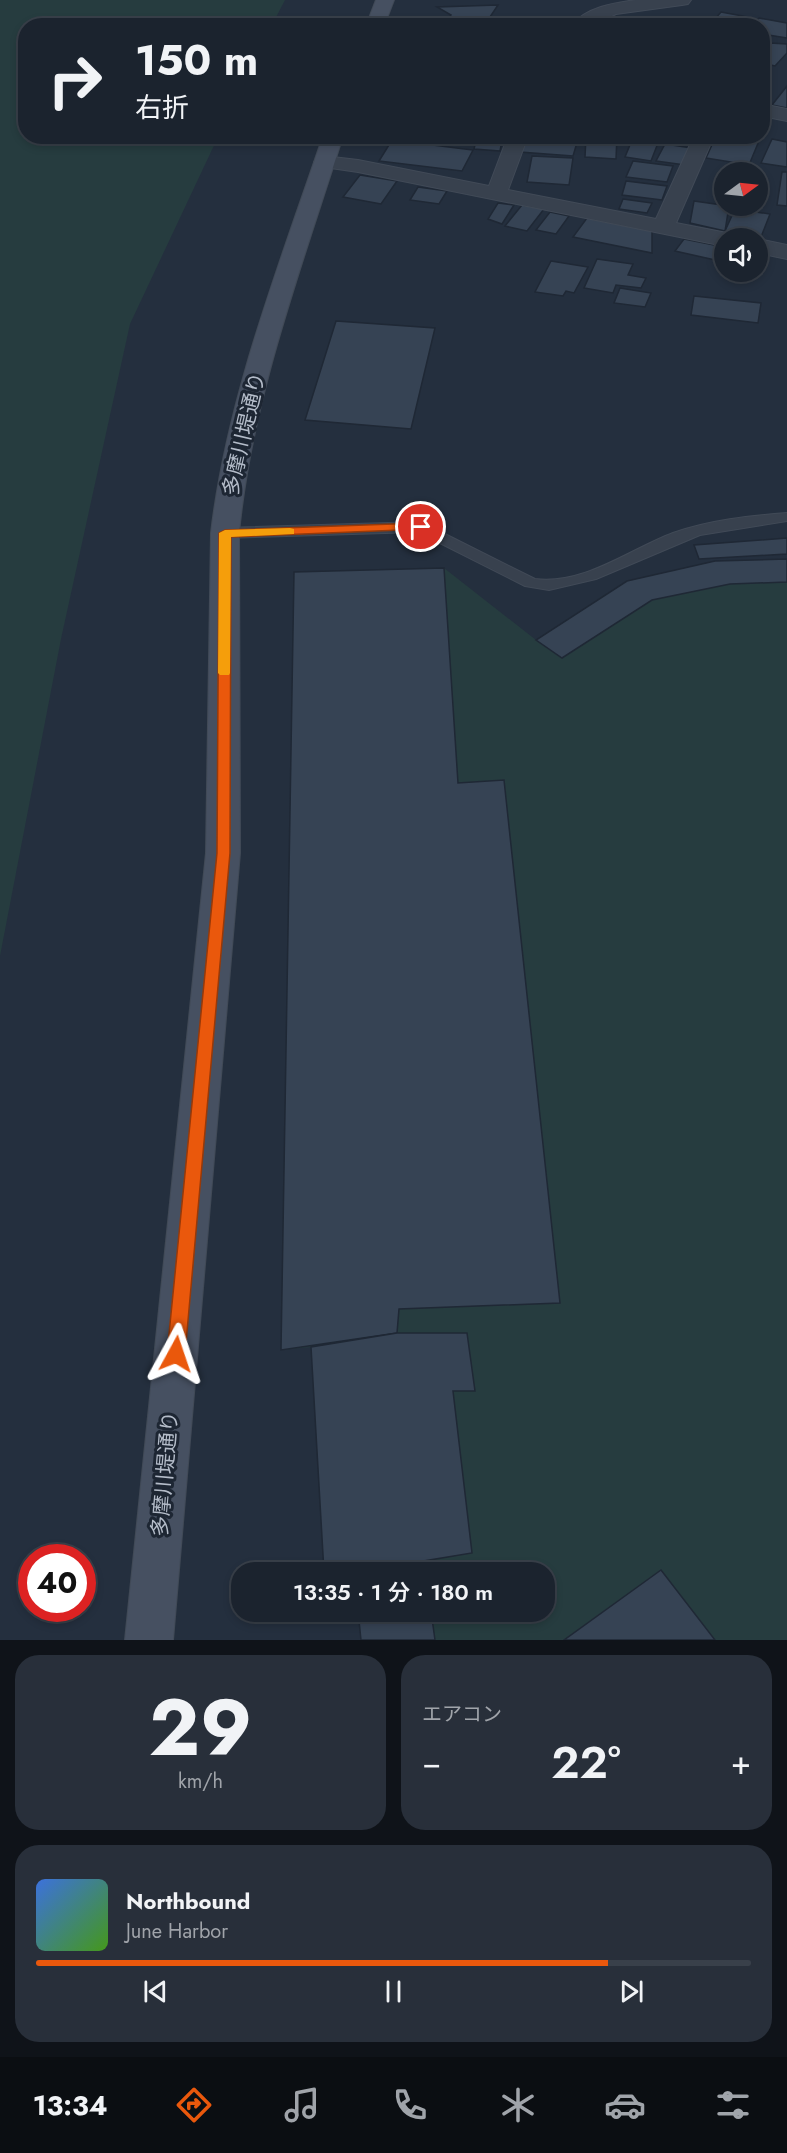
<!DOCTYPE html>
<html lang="ja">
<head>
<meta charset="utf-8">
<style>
	:root { --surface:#1b232e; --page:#282f3a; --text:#f1f3f6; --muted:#a0a4aa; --line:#39404a; --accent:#ea580c }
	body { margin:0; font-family:Jost,"Noto Sans JP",sans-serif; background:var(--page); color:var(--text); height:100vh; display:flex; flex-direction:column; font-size:22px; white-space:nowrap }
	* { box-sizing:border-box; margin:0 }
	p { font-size:20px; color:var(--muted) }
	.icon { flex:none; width:33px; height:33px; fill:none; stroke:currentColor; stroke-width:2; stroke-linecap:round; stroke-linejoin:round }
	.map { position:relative; height:1640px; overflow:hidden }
	.drawer { display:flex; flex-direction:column; gap:15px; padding:15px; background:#0f1319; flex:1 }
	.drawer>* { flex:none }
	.hud { position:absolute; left:18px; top:18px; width:752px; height:126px; border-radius:24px; box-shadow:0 3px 9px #0003,0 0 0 2px var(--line); background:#1b232e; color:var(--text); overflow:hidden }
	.needle { width:39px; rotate:75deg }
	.buttons { position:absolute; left:714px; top:162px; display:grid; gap:12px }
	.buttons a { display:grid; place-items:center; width:54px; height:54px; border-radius:50%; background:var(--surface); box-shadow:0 3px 9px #0003,0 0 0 2px var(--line); font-size:30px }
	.speed { position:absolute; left:18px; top:1544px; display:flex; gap:12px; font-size:30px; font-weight:700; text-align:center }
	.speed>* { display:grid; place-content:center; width:78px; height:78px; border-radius:50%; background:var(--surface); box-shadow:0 3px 9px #0003,0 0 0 2px var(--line); line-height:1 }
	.speed .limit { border:9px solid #d22; background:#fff; color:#111 }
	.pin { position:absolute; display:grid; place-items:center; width:51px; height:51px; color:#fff; margin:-26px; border:3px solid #fff; border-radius:50%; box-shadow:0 2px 6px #0007 }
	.me { position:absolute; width:66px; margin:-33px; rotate:5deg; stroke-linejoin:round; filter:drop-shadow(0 0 4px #0008) }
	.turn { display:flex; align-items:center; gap:21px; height:126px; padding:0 18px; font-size:27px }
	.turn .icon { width:78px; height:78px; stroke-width:2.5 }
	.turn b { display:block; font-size:42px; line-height:51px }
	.big { font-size:45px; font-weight:600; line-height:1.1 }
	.drawer .widget { flex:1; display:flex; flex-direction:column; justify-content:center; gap:9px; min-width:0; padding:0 21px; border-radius:24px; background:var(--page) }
	.drawer .dial { align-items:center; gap:0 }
	.dial b { font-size:78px; line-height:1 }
	.song { display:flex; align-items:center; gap:18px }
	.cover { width:72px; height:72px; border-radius:9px; background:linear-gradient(135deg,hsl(220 70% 55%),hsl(100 70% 35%)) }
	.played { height:6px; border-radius:3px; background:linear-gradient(90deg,var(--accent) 80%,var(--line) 80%) }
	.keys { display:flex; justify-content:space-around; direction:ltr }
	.heat { display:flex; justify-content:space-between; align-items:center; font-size:33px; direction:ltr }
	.drawer .tiles { flex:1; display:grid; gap:15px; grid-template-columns:1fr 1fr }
	.widget:last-child { grid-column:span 2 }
	.trip { position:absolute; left:231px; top:1562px; width:324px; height:60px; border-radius:24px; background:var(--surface); box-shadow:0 3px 9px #0003,0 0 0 2px var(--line); font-weight:600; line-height:60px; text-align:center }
	.dock { display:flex; height:96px; justify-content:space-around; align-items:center; background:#0b0e12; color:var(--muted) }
	.dock .icon { width:42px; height:42px }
	.dock .active { color:var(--accent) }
	.dock b { font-size:27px; color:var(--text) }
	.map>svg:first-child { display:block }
	.green { fill:#263c3f }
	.building { fill:#364354; stroke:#1f2835; stroke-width:1.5 }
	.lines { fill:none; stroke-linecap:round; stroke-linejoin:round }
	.lane-casing { stroke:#414a57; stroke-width:2 }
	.street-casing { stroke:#414a57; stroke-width:2 }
	.secondary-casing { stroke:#414a57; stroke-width:2 }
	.lane { fill:#38414e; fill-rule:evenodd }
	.street { fill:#38414e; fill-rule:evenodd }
	.secondary { fill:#465061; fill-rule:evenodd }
	.route { fill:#ea580c; stroke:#983908; stroke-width:1.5 }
	.slow { fill:#f59e0b }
	.labels { text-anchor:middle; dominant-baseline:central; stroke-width:6; stroke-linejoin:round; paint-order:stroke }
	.street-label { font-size:21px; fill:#b4bcc9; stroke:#1d2633 }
</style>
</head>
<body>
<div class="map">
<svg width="787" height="1640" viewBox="0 0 787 1640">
	<rect width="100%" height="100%" fill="#242f3e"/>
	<!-- green -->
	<g class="green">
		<path d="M0,0H285L272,25L26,26V136L218,137L130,324L61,639L0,956Z"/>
		<path d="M787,559V1640H361L358,1611H544V1572H355L354,1570L324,1572L311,1347L281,1350L294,572L444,568L536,640L627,581Z"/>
	</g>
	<!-- building -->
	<g class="building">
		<path d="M498,5L484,26H443L451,15L437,7Z"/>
		<path d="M721,12L748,17L741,26H709Z"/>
		<path d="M759,18L787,23V38L762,34V26H753Z"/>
		<path d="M660,20L688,22L685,26H655Z"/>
		<path d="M770,43L787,44V53L775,66L762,63V51Z"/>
		<path d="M787,86V108L772,105Z"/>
		<path d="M477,136H503L500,151L474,149Z"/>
		<path d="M525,136H579L573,156L520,152Z"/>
		<path d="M586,136H617L616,159L585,157Z"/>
		<path d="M716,136H761L749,165L706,158Z"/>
		<path d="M772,139L787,142V167L761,163Z"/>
		<path d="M392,140L473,150L462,171L379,161Z"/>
		<path d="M632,140L658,143L651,161L625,157Z"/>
		<path d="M665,144L692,148L685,165L656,161Z"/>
		<path d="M532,156L573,158L569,185L527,182Z"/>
		<path d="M633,161L673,166L667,182L626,177Z"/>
		<path d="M782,172H787V206L777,205Z"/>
		<path d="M360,175L397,181L381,204L343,197Z"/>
		<path d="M626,181L667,186L662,200L622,195Z"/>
		<path d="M418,187L447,191L439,204L410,200Z"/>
		<path d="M623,199L652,203L647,213L619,209Z"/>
		<path d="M694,201L729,206L725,231L690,223Z"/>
		<path d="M498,203L514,205L502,224L488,219Z"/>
		<path d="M522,205L544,209L527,231L505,226Z"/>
		<path d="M735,209L770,214L761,237L725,231Z"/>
		<path d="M550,212L569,216L556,234L536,230Z"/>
		<path d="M587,218L652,231V253L573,237Z"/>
		<path d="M684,239L724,247V262L675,251Z"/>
		<path d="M597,259L633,264L628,275L646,278L641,288L616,285L613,293L584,288Z"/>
		<path d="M551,261L588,267L574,293L566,291L563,296L535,292Z"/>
		<path d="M620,288L651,293L645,307L614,303Z"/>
		<path d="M694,296L761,303L758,323L691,315Z"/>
		<path d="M336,321L435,328L411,429L305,420Z"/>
		<path d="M787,538V554L699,559L694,545Z"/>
		<path d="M787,559V582L730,584L652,600L562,658L536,640L627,581L715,561Z"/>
		<path d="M444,568L458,783L504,780L560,1303L399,1309L397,1333L281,1350L294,572Z"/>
		<path d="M397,1333H467L475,1391H453L472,1553L424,1561L425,1572H355L354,1570L324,1572L311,1347Z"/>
		<path d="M661,1570L715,1640H564Z"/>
		<path d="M358,1611H431L435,1640H361Z"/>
	</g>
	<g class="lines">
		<defs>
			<path id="lane" d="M787,513V521L700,535L596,579L549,590L525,586L418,532L225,538L217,533L225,528L421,522L535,579C585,585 628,550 673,533C710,520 749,516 787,513Z"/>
			<g id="street">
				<path d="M636,0H691L688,4L682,5L616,14L591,26H571C586,7 614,3 636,0Z"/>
				<path d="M762,104L787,109V121L762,116Z"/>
				<path d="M508,136H528L508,190L656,219L694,136H714L676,223L732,234L735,238H724V246L358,172L317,166L314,162L317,158L324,156L358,160L489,186Z"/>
				<path d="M758,239L787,245V259L758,253Z"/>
			</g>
			<g id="secondary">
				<path d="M376,0H394L384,26H366Z"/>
				<path d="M323,136H343C302,266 252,397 239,533L240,853L173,1640H125L206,853L211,533C227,397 279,266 323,136Z"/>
			</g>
		</defs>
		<!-- lane casing -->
		<use href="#lane" class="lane-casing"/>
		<!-- street casing -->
		<use href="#street" class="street-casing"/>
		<!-- secondary casing -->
		<use href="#secondary" class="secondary-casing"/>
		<!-- lane -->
		<use href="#lane" class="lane"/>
		<!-- street -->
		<use href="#street" class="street"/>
		<!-- secondary -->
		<use href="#secondary" class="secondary"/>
	</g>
	<!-- route -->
	<path class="route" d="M421,523L427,527L425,529L231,537L230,853L185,1354L182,1360L176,1362L170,1360L167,1354L217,853L219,533L225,530Z"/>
	<!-- slow -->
	<path class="slow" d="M290,528L294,529V534L231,537L230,673L229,675H220L218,673L219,533L225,530Z"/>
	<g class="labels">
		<!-- street labels -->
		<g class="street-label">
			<text transform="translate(244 434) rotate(-77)">多摩川堤通り</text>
			<text transform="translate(165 1474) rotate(-85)">多摩川堤通り</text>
		</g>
	</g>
</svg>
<div class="buttons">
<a><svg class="needle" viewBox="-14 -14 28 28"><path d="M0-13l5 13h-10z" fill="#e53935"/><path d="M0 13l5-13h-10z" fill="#a0a4aa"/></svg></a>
<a><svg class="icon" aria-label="sound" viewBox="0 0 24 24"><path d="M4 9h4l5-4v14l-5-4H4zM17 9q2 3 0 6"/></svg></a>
</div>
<div class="speed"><div class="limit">40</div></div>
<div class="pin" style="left:421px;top:527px;background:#d93025"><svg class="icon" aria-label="arrive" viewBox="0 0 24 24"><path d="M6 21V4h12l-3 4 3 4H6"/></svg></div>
<svg class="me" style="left:176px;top:1354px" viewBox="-20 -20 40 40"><path d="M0-17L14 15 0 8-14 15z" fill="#ea580c" stroke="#fff" stroke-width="4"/></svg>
<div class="trip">13:35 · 1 分 · 180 m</div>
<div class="hud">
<div class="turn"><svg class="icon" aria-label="right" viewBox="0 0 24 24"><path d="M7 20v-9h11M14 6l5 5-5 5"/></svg><div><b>150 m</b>右折</div></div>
</div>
</div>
<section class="drawer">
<div class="tiles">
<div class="widget dial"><b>29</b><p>km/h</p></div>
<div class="widget"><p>エアコン</p>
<div class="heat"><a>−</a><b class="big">22°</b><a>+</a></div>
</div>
<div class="widget">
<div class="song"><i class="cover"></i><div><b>Northbound</b><p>June Harbor</p></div></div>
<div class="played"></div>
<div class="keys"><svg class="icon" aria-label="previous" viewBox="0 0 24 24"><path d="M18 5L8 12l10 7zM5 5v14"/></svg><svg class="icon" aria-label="pause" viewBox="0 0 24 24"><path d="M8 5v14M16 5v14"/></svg><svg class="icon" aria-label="next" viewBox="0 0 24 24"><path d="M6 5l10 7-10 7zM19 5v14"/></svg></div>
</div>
</div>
</section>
<nav class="dock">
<b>13:34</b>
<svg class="icon active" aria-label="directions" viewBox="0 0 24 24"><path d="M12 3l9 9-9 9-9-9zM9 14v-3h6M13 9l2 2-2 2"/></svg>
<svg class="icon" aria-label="music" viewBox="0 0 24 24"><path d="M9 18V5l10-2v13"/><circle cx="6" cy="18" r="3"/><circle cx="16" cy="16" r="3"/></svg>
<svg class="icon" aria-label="phone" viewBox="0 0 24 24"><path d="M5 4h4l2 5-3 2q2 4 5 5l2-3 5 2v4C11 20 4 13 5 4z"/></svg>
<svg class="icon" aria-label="climate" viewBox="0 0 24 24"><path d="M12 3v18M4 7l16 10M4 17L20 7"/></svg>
<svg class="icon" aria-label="car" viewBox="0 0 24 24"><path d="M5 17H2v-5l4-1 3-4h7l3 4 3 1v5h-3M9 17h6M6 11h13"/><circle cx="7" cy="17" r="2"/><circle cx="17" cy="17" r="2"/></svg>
<svg class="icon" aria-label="filters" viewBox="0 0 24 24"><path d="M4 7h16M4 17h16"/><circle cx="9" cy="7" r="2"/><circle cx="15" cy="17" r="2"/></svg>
</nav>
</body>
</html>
